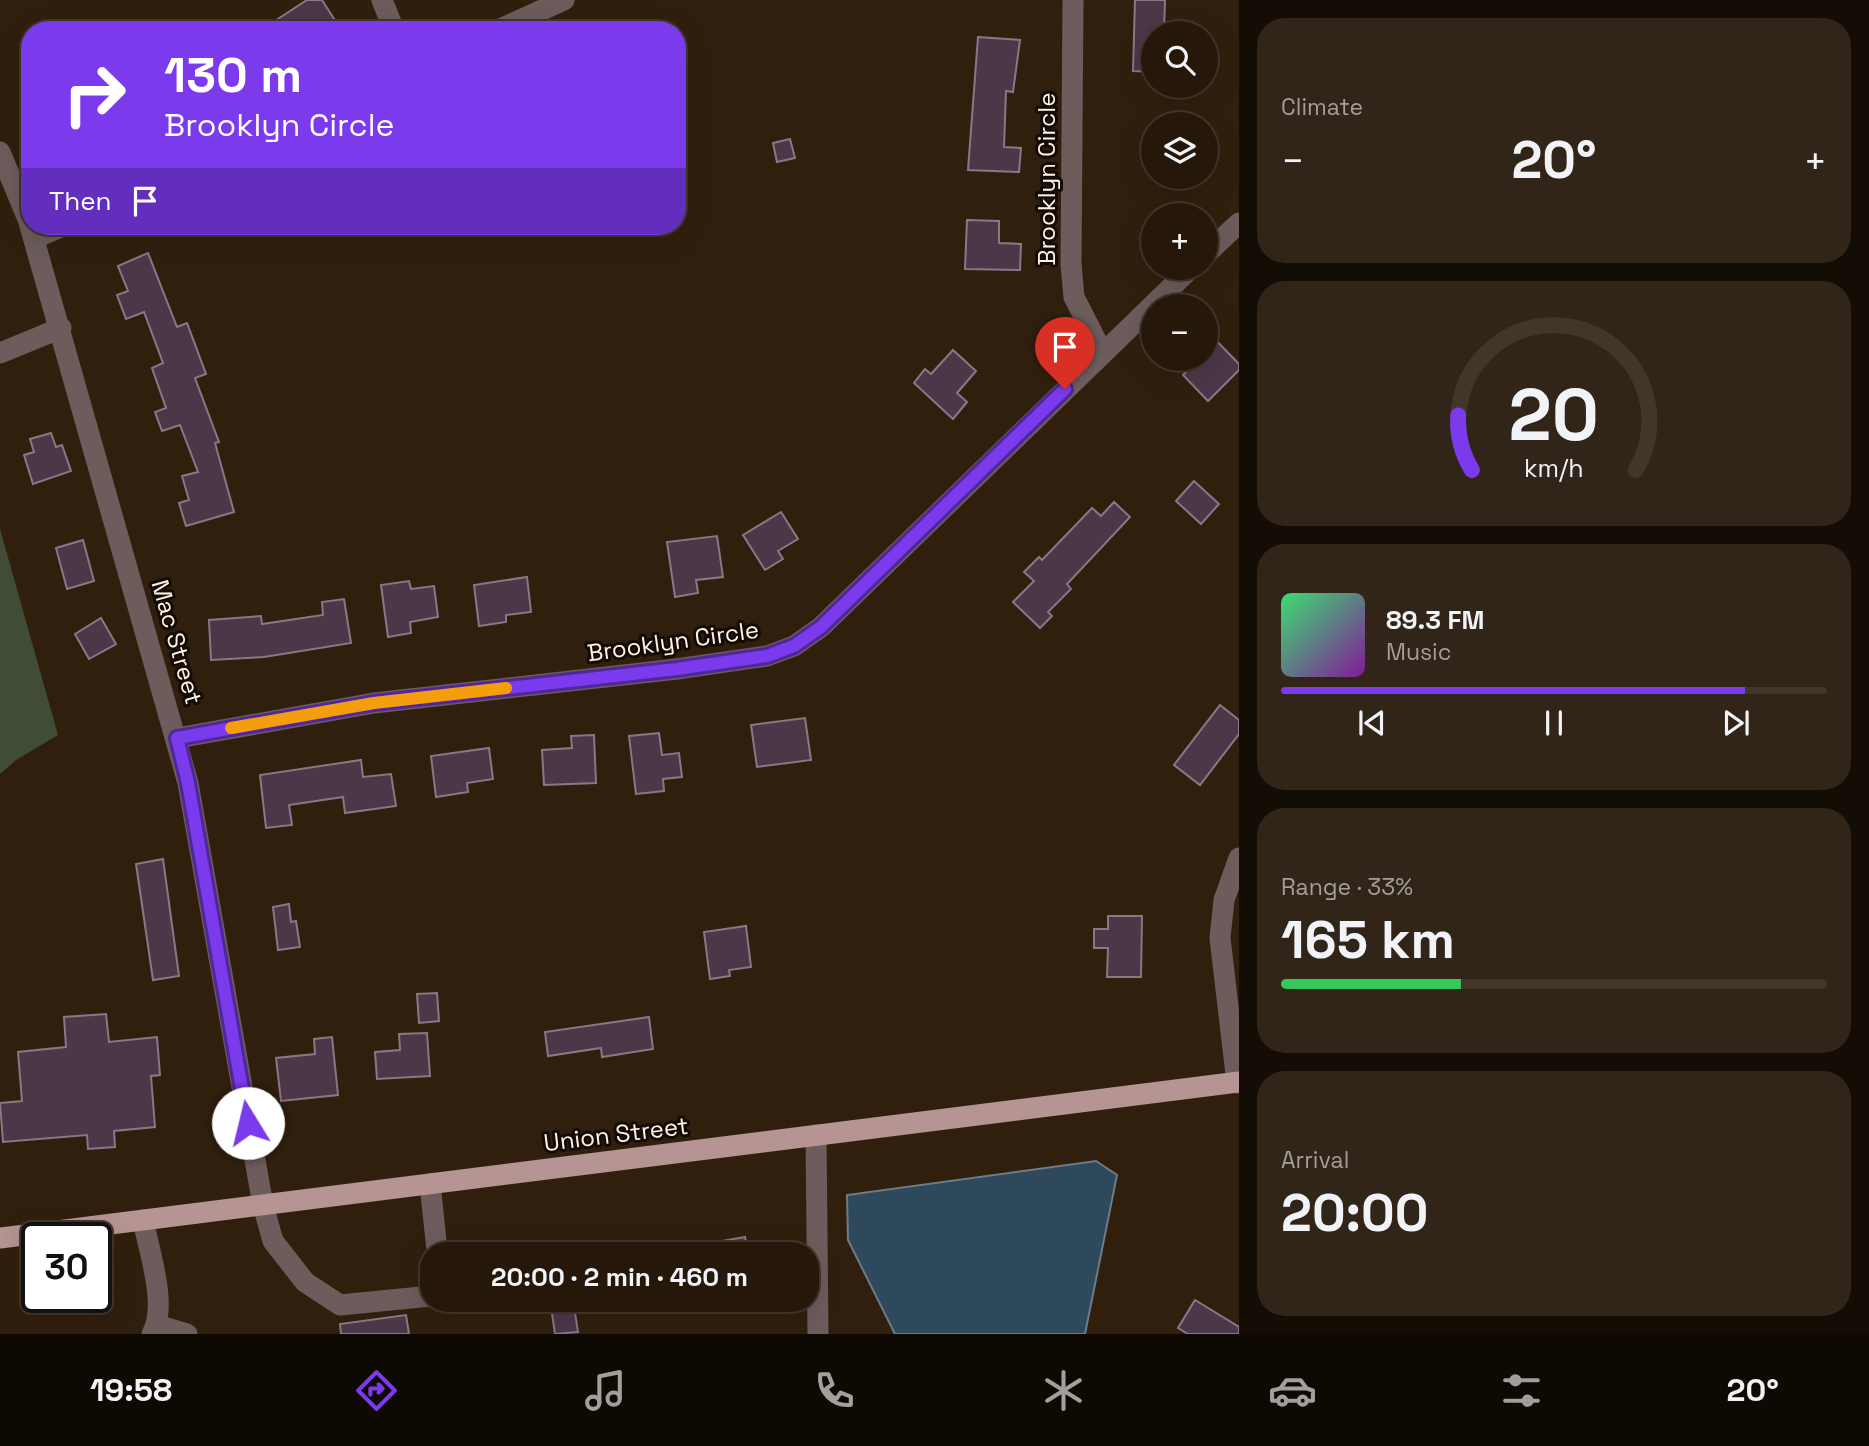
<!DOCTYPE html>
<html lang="en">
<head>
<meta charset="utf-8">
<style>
	:root { --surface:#25170a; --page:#312418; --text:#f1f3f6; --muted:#a39f9c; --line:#42362b; --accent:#7c3aed }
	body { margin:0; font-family:"Space Grotesk",sans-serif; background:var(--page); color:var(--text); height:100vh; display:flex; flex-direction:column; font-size:26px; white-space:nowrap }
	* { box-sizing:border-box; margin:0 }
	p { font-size:23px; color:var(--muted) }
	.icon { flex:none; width:38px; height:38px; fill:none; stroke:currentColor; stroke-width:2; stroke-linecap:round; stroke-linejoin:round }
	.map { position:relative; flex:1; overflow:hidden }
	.side { display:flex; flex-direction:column; gap:18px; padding:18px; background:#140d06; width:630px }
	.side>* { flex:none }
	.guide { position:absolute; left:21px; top:21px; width:665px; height:214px; border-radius:28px; box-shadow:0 7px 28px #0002,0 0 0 2px var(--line); background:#7c3aed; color:#fff; overflow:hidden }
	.controls { position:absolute; left:1141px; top:21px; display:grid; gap:14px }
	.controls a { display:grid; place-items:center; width:77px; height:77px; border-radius:50%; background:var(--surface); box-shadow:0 7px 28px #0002,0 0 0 2px var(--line); font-size:35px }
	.speed { position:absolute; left:21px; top:1222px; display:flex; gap:14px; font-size:35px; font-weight:700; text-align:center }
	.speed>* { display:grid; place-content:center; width:91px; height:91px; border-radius:50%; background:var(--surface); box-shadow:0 7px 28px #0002,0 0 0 2px var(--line); line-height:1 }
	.speed .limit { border:4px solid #111; border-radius:10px; background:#fff; color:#111 }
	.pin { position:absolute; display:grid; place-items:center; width:60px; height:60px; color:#fff; margin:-72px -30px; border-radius:50% 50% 50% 0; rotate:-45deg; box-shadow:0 0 7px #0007 }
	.pin .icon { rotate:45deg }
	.me { position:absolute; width:77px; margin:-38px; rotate:351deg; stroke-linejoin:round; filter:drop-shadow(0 0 5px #0008) }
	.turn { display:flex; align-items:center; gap:24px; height:147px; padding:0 28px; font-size:32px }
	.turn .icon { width:91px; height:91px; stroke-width:2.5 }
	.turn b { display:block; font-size:49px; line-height:60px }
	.then { display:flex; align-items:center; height:66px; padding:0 28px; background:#0003; gap:14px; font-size:26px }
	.big { font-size:52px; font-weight:600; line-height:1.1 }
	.side .tile { flex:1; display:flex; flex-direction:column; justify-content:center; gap:10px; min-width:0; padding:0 24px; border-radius:28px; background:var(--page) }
	.side .dial { align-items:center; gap:0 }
	.dial svg { height:182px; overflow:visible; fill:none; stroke:var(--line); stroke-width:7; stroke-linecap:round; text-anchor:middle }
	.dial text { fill:var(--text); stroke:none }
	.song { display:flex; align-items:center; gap:21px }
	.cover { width:84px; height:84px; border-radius:10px; background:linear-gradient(135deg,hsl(140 70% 55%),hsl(290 70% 35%)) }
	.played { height:7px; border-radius:4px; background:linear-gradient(90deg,var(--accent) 85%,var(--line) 85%) }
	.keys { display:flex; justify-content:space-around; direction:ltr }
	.heat { display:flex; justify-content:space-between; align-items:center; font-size:38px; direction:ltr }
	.charge { height:10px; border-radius:5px; background:linear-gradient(90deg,#34c759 33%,var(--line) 0) }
	.trip { position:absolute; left:420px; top:1242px; width:399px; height:70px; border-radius:28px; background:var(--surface); box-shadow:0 7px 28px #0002,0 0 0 2px var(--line); font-weight:600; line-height:70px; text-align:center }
	.tab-bar { display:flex; height:112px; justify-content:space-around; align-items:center; background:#0f0904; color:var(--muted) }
	.tab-bar .icon { width:49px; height:49px }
	.tab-bar .selected { color:var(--accent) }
	.tab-bar b { font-size:32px; color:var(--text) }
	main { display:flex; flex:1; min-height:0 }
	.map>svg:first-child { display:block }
	.green { fill:#404c36 }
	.water { fill:#2e495c; stroke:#6d7c86; stroke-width:2 }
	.building { fill:#4b3748; stroke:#8d7588; stroke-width:2 }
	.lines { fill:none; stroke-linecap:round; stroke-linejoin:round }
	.minor { stroke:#6c5c5c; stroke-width:21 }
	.major { stroke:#b59493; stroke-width:21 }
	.route-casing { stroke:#51269a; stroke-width:18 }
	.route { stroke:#7c3aed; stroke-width:12 }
	.slow { stroke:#f59e0b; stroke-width:12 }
	.labels { text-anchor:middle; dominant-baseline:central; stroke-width:6; stroke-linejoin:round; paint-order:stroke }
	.street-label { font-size:24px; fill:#fff2e7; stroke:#130b05 }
</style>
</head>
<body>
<main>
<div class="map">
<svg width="1239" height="1334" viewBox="0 0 1239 1334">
	<rect width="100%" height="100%" fill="#311f0e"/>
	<!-- green -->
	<path class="green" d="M0,529L58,735L16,760L0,774Z"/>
	<!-- water -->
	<path class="water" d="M1096,1161L1117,1175L1085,1334H895L848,1240L847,1195Z"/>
	<!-- building -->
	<g class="building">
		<path d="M307,0H322L341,30H261Z"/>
		<path d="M1135,0H1165L1164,33H1153V72L1133,71Z"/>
		<path d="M978,37L1020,40L1013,92L1006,91L1004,147L1021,148L1019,172L968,170Z"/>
		<path d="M790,139L795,158L777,162L773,143Z"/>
		<path d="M967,220L999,221V243L1021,244L1020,270L965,269Z"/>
		<path d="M148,253L177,327L187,323L206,374L195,378L219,442L215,443L234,512L186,526L179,503L189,500L182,476L198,472L180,425L162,431L155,412L166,408L152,368L163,363L144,312L126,319L117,295L128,291L118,266Z"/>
		<path d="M1206,330L1239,364V370L1208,401L1183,375L1199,359H1206Z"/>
		<path d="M953,350L976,371L957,393L967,402L953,419L914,383L925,369L931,374Z"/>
		<path d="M51,433L56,447L62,445L71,471L33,484L24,455L34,452L30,439Z"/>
		<path d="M1194,481L1219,504L1201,524L1176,501Z"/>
		<path d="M1114,502L1130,517L1067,584L1071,589L1048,612L1052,616L1040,628L1013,602L1034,581L1024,572L1039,557L1042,560L1092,508L1101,516Z"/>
		<path d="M781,512L798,539L778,551L783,559L765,570L743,535Z"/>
		<path d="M717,536L723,577L696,580L698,593L675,597L667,542Z"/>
		<path d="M83,540L94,581L67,589L56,548Z"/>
		<path d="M527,577L531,612L506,615V622L479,626L474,585Z"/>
		<path d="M409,581L411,589L434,586L438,617L410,622L411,633L388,637L381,585Z"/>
		<path d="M344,599L351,643L264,657L211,660L209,620L261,616L262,624L323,615L322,602Z"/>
		<path d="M101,618L116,644L89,659L75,634Z"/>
		<path d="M1220,705L1239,720V734L1200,785L1174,765Z"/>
		<path d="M805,718L811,760L757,767L751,725Z"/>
		<path d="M659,733L662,755L679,753L682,777L663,779L664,791L636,794L629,736Z"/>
		<path d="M594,735L596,783L544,785L542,750L572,748L571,736Z"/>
		<path d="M489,748L493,779L467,783L468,792L436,797L431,756Z"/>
		<path d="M361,760L363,777L391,774L396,806L345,813L343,797L289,805L292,825L266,828L260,775Z"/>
		<path d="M163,859L179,976L153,980L136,864Z"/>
		<path d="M289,904L291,922L296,921L300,947L278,950L273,907Z"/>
		<path d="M1108,916H1142L1141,977H1107L1108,948H1094V929H1108Z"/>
		<path d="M746,926L751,967L729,970L730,976L710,979L704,932Z"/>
		<path d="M437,993L439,1021L419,1023L417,994Z"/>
		<path d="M106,1014L109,1042L157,1037L160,1075L151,1076L155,1127L114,1131L115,1147L88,1149L87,1135L3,1142L0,1103L22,1101L18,1052L66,1047L64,1017Z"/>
		<path d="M649,1017L653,1049L602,1057L601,1048L548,1056L545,1032Z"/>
		<path d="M427,1033L430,1076L377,1079L375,1052L400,1050L399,1034Z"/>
		<path d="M332,1037L338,1095L281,1101L276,1058L315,1054L314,1039Z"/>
		<path d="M745,1237L748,1255H694V1246Z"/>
		<path d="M550,1300H573L578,1332L555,1334Z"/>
		<path d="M1195,1300L1239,1327V1334H1188L1178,1328Z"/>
		<path d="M406,1315L409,1334H341L340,1324Z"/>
	</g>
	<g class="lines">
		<!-- minor -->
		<g class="minor">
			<path d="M382,0L394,30"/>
			<path d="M1073,0L1071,264L1074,297L1102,352"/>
			<path d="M498,30L564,0"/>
			<path d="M0,152L30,224"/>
			<path d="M30,226L188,783L263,1205L273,1241L305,1282L340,1305L431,1296"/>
			<path d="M35,238L63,226"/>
			<path d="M1206,254L1239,223"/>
			<path d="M0,353L61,328"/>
			<path d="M177,738L374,703L677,669L767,656L794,646L821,627L1191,268"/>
			<path d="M1237,1083L1220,938L1224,900L1239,858"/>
			<path d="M816,1135L818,1334"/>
			<path d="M430,1184L437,1250"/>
			<path d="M143,1220C149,1251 168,1306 152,1334"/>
			<path d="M157,1325L187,1334"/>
		</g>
		<!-- major -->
		<path class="major" d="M0,1238L1239,1082"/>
	</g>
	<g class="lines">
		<defs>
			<path id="route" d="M248,1123L188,783L177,738L374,703L677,669L767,656L794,646L821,627L1065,389"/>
		</defs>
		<!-- route casing -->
		<use href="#route" class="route-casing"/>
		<!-- route -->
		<use href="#route" class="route"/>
		<!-- slow -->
		<path class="slow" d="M231,728L374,703L506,688"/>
	</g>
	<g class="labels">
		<!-- street labels -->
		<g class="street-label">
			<text transform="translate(1046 179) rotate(-90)">Brooklyn Circle</text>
			<text transform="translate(673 641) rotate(-8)">Brooklyn Circle</text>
			<text transform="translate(177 642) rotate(74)">Mac Street</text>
			<text transform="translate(616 1134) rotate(-7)">Union Street</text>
		</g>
	</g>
</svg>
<div class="controls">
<a><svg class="icon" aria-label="search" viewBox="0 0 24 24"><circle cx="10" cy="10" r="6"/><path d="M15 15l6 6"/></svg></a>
<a><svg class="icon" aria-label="layers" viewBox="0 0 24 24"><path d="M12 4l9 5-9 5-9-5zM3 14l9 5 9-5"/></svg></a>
<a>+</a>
<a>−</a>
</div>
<div class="speed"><div class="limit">30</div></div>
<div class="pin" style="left:1065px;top:389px;background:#d93025"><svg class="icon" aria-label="arrive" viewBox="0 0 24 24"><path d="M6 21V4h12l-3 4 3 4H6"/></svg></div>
<svg class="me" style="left:248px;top:1123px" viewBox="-20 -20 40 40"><circle r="19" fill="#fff"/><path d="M0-13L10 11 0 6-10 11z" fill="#7c3aed"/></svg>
<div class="trip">20:00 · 2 min · 460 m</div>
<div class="guide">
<div class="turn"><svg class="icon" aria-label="right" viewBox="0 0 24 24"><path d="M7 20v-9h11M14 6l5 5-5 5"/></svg><div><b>130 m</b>Brooklyn Circle</div></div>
<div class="then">Then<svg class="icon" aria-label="arrive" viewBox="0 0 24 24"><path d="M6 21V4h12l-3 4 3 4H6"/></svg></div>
</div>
</div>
<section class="side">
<div class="tile"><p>Climate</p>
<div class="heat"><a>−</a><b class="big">20°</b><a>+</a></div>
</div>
<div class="tile dial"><svg viewBox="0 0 100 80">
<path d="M14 69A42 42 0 1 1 86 69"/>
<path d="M14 69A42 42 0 0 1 8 45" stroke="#7c3aed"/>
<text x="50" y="56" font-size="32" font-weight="700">20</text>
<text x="50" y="72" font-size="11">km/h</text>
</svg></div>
<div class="tile">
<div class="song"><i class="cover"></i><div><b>89.3 FM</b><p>Music</p></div></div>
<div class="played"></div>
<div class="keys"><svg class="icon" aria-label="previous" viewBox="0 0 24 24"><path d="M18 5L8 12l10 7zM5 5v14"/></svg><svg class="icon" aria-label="pause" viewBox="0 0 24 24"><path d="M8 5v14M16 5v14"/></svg><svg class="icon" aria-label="next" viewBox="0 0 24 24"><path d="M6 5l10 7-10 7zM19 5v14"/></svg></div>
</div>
<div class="tile"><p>Range · 33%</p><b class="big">165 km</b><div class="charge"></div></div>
<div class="tile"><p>Arrival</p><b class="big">20:00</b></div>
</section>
</main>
<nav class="tab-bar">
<b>19:58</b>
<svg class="icon selected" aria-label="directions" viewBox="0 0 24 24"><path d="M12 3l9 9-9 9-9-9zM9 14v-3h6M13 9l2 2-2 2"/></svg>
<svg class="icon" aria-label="music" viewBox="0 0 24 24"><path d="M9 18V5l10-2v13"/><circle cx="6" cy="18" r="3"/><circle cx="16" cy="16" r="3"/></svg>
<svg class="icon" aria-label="phone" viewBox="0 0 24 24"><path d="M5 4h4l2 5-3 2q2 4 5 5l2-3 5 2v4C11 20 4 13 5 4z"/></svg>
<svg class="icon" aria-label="climate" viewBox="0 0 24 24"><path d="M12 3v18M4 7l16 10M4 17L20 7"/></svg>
<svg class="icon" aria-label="car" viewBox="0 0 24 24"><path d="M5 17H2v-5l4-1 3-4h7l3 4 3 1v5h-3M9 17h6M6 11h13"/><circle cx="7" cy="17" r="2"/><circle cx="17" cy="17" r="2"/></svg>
<svg class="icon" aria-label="filters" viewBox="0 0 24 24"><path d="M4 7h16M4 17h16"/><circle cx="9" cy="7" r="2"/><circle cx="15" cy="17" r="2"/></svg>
<b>20°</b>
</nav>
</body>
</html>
